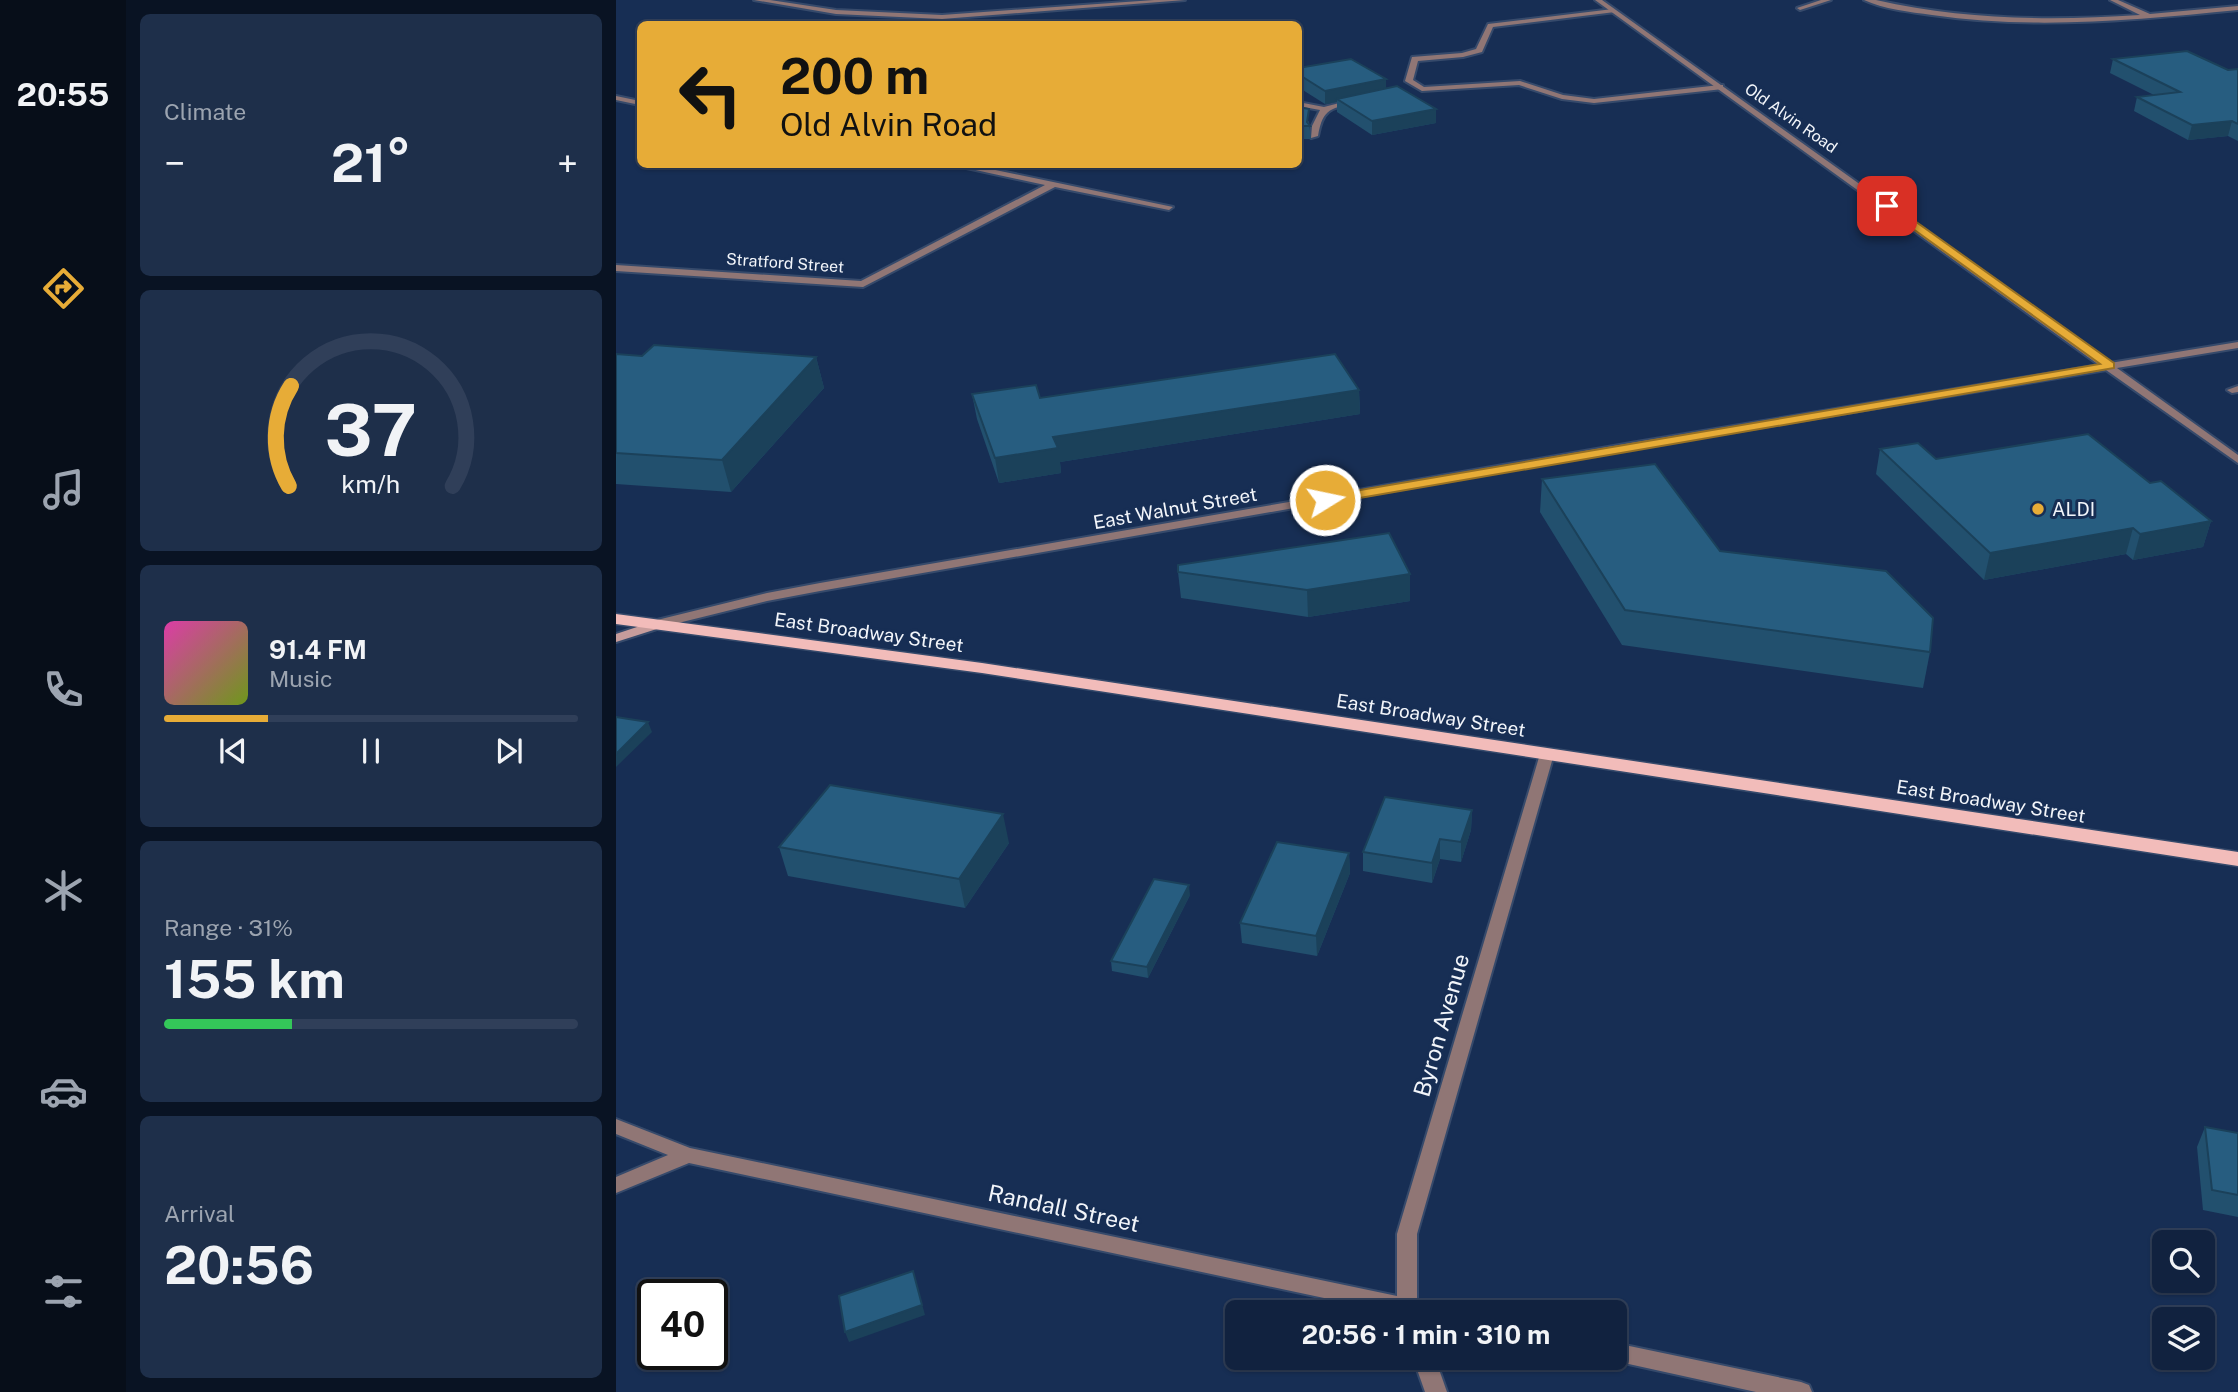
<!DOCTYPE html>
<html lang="en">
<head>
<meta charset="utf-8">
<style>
	:root { --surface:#11223f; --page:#1e2f4a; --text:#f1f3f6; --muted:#9ca4b0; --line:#303f59; --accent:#e7ac37 }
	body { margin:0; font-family:"Public Sans",sans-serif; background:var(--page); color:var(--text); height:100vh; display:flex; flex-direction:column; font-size:26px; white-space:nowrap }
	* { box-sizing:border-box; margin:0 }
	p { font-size:23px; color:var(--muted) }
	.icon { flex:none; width:38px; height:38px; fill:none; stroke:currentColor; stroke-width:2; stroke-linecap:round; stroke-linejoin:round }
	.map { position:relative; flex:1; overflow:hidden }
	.panel { display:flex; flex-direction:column; gap:14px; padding:14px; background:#091323; width:490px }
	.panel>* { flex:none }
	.top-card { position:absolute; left:21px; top:21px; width:665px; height:147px; border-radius:10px; box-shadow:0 2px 5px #0004,0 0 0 2px var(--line); background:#e7ac37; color:#111; overflow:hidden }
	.buttons { position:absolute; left:1536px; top:1230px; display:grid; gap:14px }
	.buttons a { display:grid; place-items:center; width:63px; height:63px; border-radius:10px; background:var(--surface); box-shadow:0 2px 5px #0004,0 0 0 2px var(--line); font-size:35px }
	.speed { position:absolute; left:21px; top:1279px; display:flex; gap:14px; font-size:35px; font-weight:700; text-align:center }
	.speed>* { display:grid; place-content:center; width:91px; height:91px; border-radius:50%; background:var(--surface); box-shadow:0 2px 5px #0004,0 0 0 2px var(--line); line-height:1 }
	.speed .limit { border:4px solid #111; border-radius:10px; background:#fff; color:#111 }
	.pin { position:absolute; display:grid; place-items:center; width:60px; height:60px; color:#fff; margin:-30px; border-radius:14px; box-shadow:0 4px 10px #0006 }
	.me { position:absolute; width:77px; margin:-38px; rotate:80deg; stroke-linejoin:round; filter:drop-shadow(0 0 5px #0008) }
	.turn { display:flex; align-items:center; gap:24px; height:147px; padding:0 28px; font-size:32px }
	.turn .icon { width:91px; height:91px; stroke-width:2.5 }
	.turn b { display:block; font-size:49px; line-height:60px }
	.big { font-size:52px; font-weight:700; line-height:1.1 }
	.panel .card { flex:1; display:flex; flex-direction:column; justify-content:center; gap:10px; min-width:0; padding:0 24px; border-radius:10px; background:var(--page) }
	.panel .dial { align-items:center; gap:0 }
	.dial svg { height:182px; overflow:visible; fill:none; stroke:var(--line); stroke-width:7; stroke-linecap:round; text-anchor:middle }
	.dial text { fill:var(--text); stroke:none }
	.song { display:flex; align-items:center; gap:21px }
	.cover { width:84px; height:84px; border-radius:10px; background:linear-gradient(135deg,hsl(320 70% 55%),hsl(80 70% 35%)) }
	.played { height:7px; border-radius:4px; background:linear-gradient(90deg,var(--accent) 25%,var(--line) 25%) }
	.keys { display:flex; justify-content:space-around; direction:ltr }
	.heat { display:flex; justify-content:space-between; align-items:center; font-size:38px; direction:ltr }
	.charge { height:10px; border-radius:5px; background:linear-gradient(90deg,#34c759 31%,var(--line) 0) }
	.trip { position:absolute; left:609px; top:1300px; width:402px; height:70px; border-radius:10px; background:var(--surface); box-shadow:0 2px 5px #0004,0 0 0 2px var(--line); font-weight:700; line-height:70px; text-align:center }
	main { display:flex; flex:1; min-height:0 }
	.tab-bar { display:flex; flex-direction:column; width:126px; justify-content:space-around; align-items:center; background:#070e19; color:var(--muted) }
	.tab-bar .icon { width:49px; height:49px }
	.tab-bar .active { color:var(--accent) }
	.tab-bar b { font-size:32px; color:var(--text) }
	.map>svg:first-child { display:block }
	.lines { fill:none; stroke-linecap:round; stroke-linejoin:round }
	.minor-casing { stroke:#364a6b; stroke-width:4 }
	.tertiary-casing { stroke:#364a6b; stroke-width:4 }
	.secondary-casing { stroke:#364a6b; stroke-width:4 }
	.primary-casing { stroke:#364a6b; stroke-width:3 }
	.minor { fill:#907675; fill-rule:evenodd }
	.tertiary { fill:#907675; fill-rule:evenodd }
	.secondary { fill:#c79d9c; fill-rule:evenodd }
	.primary { fill:#f2bcba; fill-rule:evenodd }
	.wall { fill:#22506e }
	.shaded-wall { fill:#1b415a }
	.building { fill:#275d80; stroke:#1b415a; stroke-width:2 }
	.route { fill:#e7ac37; stroke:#967024; stroke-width:2 }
	.poi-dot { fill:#e7ac37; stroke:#172e54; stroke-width:2.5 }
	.labels { text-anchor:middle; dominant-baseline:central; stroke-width:6; stroke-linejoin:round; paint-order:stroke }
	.far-street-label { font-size:16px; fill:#f2f5fa; stroke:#172e54 }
	.street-label { font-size:19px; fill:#f2f5fa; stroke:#172e54 }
	.poi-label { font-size:19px; fill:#f2f5fa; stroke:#172e54; text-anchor:start }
	.near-street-label { font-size:23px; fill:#f2f5fa; stroke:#172e54 }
</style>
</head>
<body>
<main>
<nav class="tab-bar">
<b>20:55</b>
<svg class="icon active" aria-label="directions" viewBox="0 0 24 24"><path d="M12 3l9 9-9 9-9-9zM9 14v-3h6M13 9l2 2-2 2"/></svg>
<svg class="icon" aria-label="music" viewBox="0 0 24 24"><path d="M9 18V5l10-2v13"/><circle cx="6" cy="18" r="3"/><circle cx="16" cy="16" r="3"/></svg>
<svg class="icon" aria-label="phone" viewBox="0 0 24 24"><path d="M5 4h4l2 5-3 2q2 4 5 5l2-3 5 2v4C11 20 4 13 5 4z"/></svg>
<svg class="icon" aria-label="climate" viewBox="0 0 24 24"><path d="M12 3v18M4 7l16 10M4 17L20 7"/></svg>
<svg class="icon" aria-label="car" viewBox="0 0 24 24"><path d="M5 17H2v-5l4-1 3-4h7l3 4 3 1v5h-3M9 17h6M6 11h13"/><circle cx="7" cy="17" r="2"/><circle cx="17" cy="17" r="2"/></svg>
<svg class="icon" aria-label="filters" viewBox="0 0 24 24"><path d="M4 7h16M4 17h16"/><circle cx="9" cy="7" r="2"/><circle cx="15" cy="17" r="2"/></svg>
</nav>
<section class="panel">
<div class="card"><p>Climate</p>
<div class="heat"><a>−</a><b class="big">21°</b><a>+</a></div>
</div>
<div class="card dial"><svg viewBox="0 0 100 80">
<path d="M14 69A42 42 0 1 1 86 69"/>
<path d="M14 69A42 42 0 0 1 15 25" stroke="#e7ac37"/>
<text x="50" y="56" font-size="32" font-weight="700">37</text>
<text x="50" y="72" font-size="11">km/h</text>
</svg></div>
<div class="card">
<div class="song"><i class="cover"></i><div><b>91.4 FM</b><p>Music</p></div></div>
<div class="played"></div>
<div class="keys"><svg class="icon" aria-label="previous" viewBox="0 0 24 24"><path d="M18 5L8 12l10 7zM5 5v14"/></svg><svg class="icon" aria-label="pause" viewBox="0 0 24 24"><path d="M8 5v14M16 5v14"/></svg><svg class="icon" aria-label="next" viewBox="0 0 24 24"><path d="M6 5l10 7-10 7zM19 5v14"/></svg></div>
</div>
<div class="card"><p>Range · 31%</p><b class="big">155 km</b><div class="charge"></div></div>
<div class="card"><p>Arrival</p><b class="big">20:56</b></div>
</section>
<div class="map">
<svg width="1622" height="1392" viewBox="0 0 1622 1392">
	<rect width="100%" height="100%" fill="#172e54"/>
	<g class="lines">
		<defs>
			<g id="minor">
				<path d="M138,0H154L220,10L326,15L538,0H569L326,19L220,14Z"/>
				<path d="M1205,0H1215L1184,10L1181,8Z"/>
				<path d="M1248,0H1260C1348,20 1435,21 1524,15L1494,0H1502L1534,14L1622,6V10C1520,20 1418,30 1316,15C1294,12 1267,9 1248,0Z"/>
				<path d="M997,9L999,12L877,27L866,52L847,57L802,61L797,80L808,87L904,81L947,95L978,99L1104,85H1107V89L978,103L946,99L903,85L806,91L789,81L796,57L846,53L860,49L872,24Z"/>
				<path d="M0,96L24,101V105L0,100Z"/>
				<path d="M739,99H742V103C716,108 707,107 702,136L695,138L696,126L704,110L682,106V102L708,107Z"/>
				<path d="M332,164H351L557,207L553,210L439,187L247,287L0,271V265L245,281L429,185Z"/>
				<path d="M1622,386V392L1616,393L1611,390Z"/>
				<path d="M931,749L938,754L801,1234V1300L821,1306L824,1312H774L73,1163L0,1193V1177L52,1155L0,1134V1119L74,1148L781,1296V1234L924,754Z"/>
				<path d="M999,1343L1185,1382L1193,1385L1196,1392H1140L999,1361L991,1358H999Z"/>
				<path d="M797,1358H819L831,1392H809Z"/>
			</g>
			<path id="tertiary" d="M979,0H986L1494,363L1622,342V348L1501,368L1622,455V463L1490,370L1015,449L204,591L151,601L42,628L35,624L37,621L151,593L204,583L1015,443L1483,365Z"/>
			<path id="secondary" d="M42,620L47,621L49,624L47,627L0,642V634Z"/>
			<path id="primary" d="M0,614L366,663L1622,852V866L366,673L0,624Z"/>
		</defs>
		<!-- minor casing -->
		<use href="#minor" class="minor-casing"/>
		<!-- tertiary casing -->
		<use href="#tertiary" class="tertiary-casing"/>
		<!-- secondary casing -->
		<use href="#secondary" class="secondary-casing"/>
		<!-- primary casing -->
		<use href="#primary" class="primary-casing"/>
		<!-- minor -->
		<use href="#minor" class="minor"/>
		<!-- tertiary -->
		<use href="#tertiary" class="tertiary"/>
		<!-- secondary -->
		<use href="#secondary" class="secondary"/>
		<!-- primary -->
		<use href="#primary" class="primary"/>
	</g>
	<!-- wall -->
	<g class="wall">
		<path d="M1497,59L1612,70L1622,69V141L1612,136L1572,140L1518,111L1521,97L1538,95L1494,73Z"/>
		<path d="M682,68L770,79V88L820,109V123L756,135L721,112V102L709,104L682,87Z"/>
		<path d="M682,107L693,122L695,139H682Z"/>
		<path d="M0,354L26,356L200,357L208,388L115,492L0,484Z"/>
		<path d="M743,390L744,414L444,462L445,473L383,483L361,419L356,394L424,398Z"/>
		<path d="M1264,449L1320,459L1534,483L1595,521L1587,547L1517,560L1510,554L1368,580L1260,474Z"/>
		<path d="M926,479L1104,551L1314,652L1307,688L1006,645L924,512Z"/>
		<path d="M562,572L794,574V601L692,617L565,598Z"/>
		<path d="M856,810L855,830L845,862L824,859L816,883L747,871V852Z"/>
		<path d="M393,843L349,908L172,876L163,847Z"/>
		<path d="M733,853L734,873L701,956L626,943L624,923Z"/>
		<path d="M574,895L532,978L496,971L495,961Z"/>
		<path d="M1589,1127L1622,1133V1217L1587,1210L1581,1147Z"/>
	</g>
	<!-- shaded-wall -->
	<g class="shaded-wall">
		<path d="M770,79V91L721,99V102L709,104V91Z"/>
		<path d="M820,109V123L756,135V121Z"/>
		<path d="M1616,121L1612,136L1572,140L1576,125Z"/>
		<path d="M200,357L208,388L115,492L106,460Z"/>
		<path d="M743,390L744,414L444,462L445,473L383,483L379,458L437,437Z"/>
		<path d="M1595,521L1587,547L1517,560L1524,534Z"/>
		<path d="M1517,528L1510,554L1368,580L1374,553Z"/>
		<path d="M794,574V601L692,617L691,590Z"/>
		<path d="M32,722L36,732L0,767V754Z"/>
		<path d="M856,810L855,830L845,862V842Z"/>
		<path d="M387,814L393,843L349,908L343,879Z"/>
		<path d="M824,839V859L816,883V863Z"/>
		<path d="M733,853L734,873L701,956L700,936Z"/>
		<path d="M573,885L574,895L532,978L531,967Z"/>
		<path d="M297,1271L309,1315L233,1342L229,1332Z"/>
	</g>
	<!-- building -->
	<g class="building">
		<path d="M1571,51L1612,70L1622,69V124L1616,121L1576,125L1521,97L1564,92L1497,59Z"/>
		<path d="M735,59L770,79L709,91L682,74V68Z"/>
		<path d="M781,86L820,109L756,121L721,99Z"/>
		<path d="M682,107L693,109L691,122L694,126H682Z"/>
		<path d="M38,345L200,357L106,460L0,453V354L26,356Z"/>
		<path d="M719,354L743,390L437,437L442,448L379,458L356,394L420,385L424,398Z"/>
		<path d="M1472,434L1534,483L1545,481L1595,521L1524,534L1517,528L1374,553L1264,449L1302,443L1320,459Z"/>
		<path d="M1039,464L1104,551L1270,571L1317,618L1314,652L1009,610L926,479Z"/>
		<path d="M773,533L794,574L691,590L562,572V565Z"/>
		<path d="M0,717L32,722L0,754Z"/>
		<path d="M214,785L387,814L343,879L163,847Z"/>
		<path d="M769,797L856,810L845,842L824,839L816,863L747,852Z"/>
		<path d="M661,842L733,853L700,936L624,923Z"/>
		<path d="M538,879L573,885L531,967L495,961Z"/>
		<path d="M1589,1127L1622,1133V1195L1596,1190Z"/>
		<path d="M297,1271L306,1305L229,1332L223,1296Z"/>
	</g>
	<!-- route -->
	<path class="route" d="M1268,204H1275L1498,363V368L709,504L702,500L709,496L1484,364L1268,208Z"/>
	<!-- markers -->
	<circle class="poi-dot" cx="1422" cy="509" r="7"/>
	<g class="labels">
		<!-- far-street labels -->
		<g class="far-street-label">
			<text transform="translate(1175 118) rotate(35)">Old Alvin Road</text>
			<text transform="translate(169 263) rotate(4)">Stratford Street</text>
		</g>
		<!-- street labels -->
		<g class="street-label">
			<text transform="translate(559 508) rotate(-10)">East Walnut Street</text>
			<text transform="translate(253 632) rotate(8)">East Broadway Street</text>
			<text transform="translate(815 715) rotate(9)">East Broadway Street</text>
			<text transform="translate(1375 801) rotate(9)">East Broadway Street</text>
		</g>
		<!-- poi labels -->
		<g class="poi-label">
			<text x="1436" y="509">ALDI</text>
		</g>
		<!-- near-street labels -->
		<g class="near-street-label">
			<text transform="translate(825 1025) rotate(-74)">Byron Avenue</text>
			<text transform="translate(448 1208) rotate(12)">Randall Street</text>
		</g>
	</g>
</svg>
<div class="buttons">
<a><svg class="icon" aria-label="search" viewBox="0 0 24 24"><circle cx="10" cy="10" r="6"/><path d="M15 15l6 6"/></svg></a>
<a><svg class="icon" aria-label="layers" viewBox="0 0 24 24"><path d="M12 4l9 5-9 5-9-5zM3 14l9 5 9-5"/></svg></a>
</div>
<div class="speed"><div class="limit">40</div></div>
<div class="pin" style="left:1271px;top:206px;background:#d93025"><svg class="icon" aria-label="arrive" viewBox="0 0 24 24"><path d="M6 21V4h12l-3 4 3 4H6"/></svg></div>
<svg class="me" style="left:709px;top:500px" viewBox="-20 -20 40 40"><circle r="17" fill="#e7ac37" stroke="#fff" stroke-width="3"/><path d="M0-11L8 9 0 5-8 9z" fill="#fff"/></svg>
<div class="trip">20:56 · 1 min · 310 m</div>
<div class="top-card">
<div class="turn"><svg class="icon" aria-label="left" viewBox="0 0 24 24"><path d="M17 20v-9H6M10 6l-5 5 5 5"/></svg><div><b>200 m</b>Old Alvin Road</div></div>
</div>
</div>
</main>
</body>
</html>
